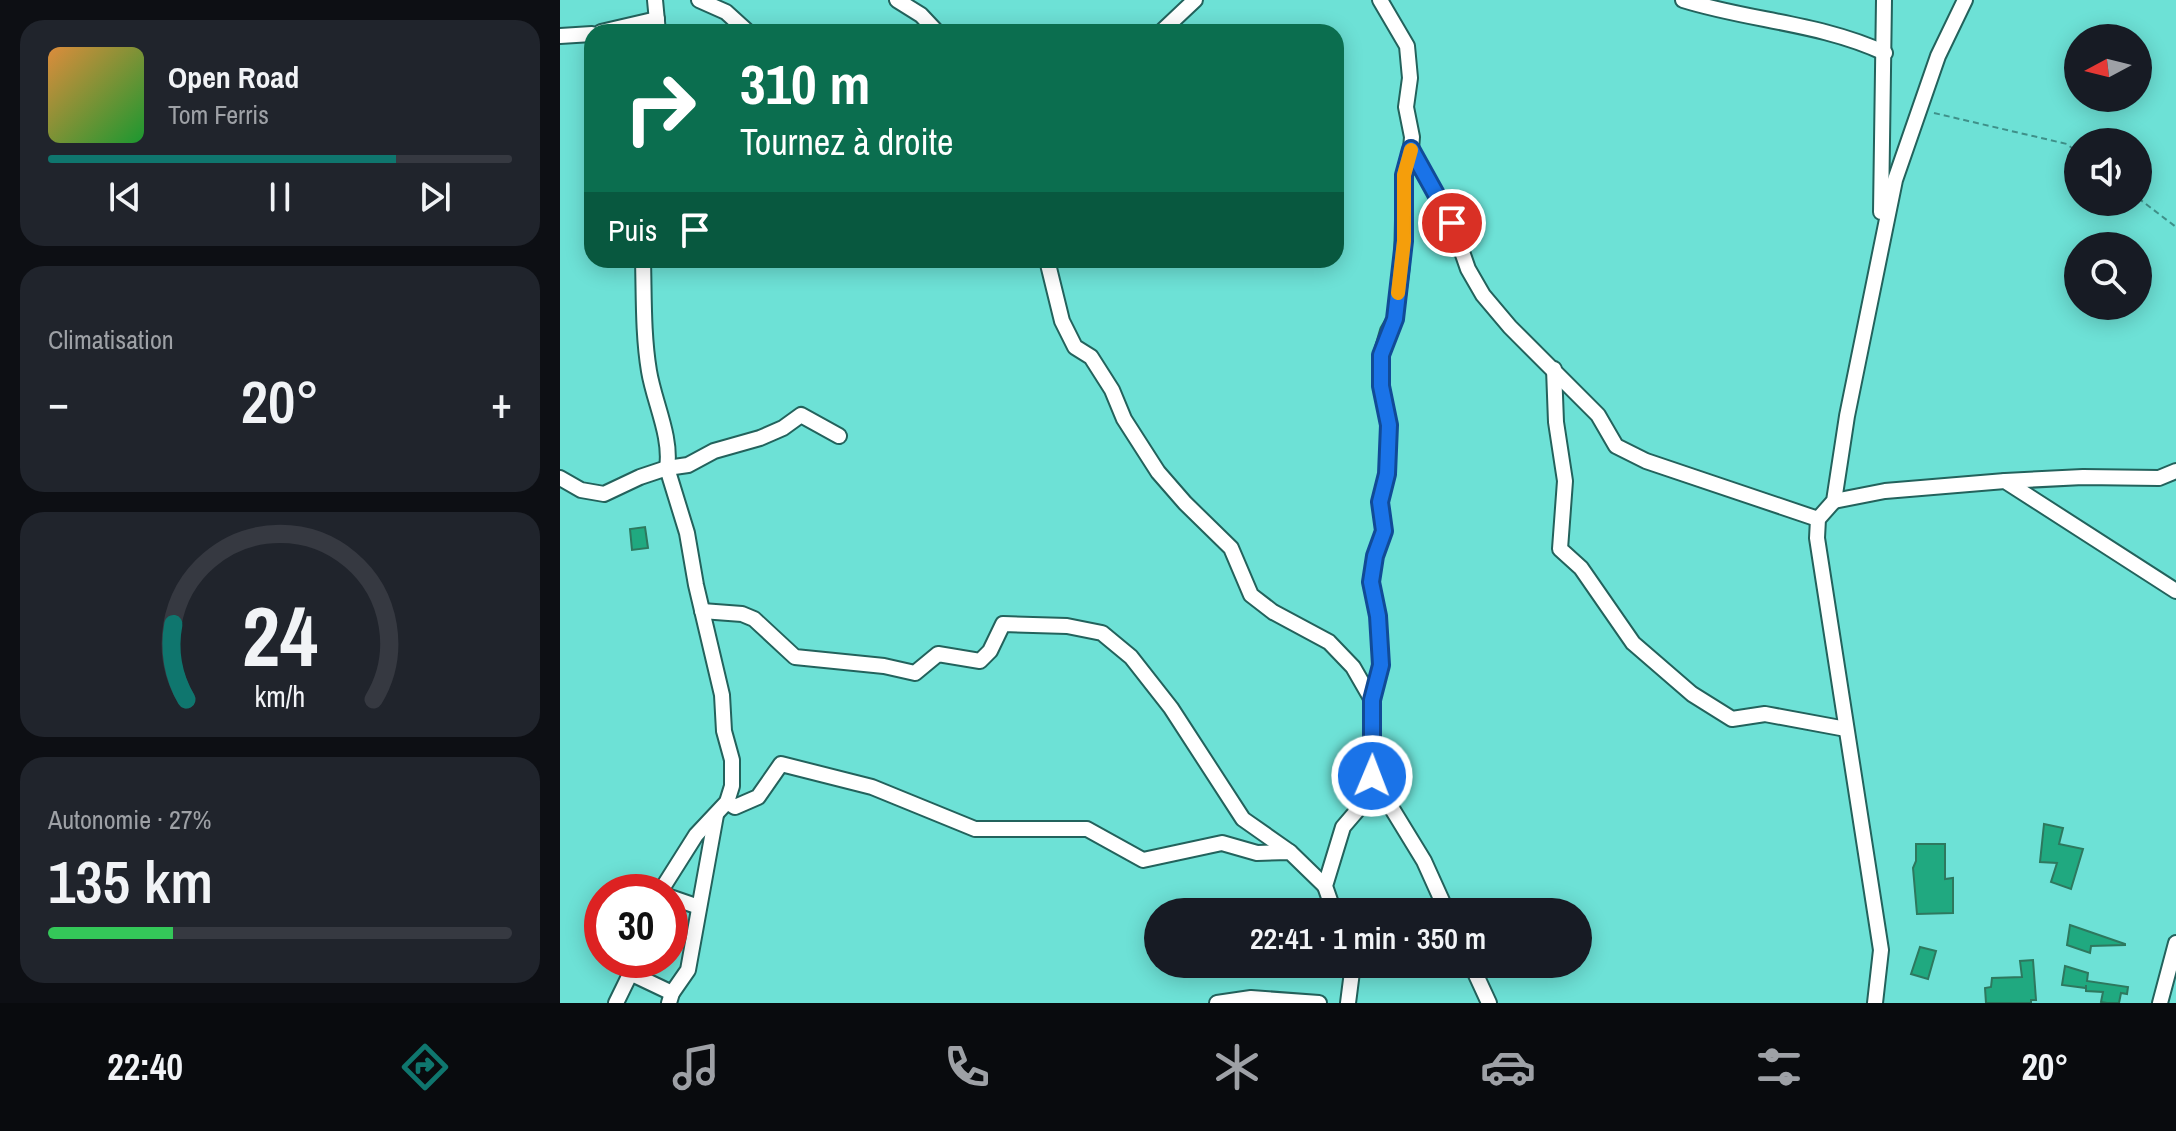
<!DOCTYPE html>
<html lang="fr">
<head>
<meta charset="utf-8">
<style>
	:root { --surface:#171b24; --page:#20242c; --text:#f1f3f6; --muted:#9ea1a6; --line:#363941; --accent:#0f766e }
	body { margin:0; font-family:"Archivo Narrow",sans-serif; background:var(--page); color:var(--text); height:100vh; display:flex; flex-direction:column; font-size:30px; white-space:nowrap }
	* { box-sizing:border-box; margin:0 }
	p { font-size:26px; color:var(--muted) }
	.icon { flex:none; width:44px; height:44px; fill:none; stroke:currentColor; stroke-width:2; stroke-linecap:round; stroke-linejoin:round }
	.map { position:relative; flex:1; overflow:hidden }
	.drawer { display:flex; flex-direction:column; gap:20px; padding:20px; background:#0d0f14; width:560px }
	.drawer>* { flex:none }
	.top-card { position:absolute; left:24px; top:24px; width:760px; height:244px; border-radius:24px; box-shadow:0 4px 20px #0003; background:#0b6e4f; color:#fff; overflow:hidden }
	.needle { width:52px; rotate:263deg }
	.tools { position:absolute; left:1504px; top:24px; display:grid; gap:16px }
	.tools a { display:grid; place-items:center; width:88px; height:88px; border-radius:50%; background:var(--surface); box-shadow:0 4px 20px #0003; font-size:40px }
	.speed { position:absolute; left:24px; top:874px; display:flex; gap:16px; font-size:40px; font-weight:700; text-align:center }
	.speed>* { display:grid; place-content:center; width:104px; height:104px; border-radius:50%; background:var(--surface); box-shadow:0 4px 20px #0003; line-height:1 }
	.speed .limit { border:12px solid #d22; background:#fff; color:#111 }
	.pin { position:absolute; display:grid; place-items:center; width:68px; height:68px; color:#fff; margin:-34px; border:4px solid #fff; border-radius:50%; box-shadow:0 2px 8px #0007 }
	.me { position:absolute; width:88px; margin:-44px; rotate:1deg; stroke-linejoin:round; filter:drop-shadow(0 0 6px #0008) }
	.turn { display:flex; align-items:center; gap:28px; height:168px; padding:0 24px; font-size:36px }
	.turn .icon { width:104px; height:104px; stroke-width:2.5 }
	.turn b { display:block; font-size:56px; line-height:68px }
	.then { display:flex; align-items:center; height:76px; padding:0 24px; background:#0003; gap:16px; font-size:30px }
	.big { font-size:60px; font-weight:600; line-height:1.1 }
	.drawer .tile { flex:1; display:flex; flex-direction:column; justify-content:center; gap:12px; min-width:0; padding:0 28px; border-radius:24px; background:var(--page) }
	.drawer .dial { align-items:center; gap:0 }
	.dial svg { height:208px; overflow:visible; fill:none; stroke:var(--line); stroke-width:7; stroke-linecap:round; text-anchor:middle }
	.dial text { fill:var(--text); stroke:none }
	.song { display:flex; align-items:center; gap:24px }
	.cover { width:96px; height:96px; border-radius:12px; background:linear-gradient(135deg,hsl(30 70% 55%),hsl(130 70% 35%)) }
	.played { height:8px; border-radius:4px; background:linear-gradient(90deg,var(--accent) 75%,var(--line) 75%) }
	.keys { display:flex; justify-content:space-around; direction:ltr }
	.heat { display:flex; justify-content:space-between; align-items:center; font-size:44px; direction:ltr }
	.charge { height:12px; border-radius:6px; background:linear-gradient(90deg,#34c759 27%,var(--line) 0) }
	.trip { position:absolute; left:584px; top:898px; width:448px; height:80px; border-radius:40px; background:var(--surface); box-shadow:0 4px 20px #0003; font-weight:600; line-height:80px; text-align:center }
	.dock { display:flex; height:128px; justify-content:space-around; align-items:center; background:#090b0e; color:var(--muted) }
	.dock .icon { width:56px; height:56px }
	.dock .selected { color:var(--accent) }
	.dock b { font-size:36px; color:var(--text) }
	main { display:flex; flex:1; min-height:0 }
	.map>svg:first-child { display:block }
	.building { fill:#20a980; stroke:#2d785e; stroke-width:2 }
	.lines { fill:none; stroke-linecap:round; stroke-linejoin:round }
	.street-casing { stroke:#23625c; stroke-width:18 }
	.path { stroke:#3f9089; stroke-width:2; stroke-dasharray:6 4; stroke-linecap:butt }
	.street { stroke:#fff; stroke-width:14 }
	.route-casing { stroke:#114b97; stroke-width:20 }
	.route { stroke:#1a73e8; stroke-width:14 }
	.slow { stroke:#f59e0b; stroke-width:14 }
</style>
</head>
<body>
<main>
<section class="drawer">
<div class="tile">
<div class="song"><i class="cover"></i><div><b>Open Road</b><p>Tom Ferris</p></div></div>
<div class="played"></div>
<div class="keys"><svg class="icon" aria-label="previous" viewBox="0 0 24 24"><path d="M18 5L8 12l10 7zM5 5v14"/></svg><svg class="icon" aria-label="pause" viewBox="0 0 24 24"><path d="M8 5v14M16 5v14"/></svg><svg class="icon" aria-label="next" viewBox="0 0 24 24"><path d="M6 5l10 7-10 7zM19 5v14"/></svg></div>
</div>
<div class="tile"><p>Climatisation</p>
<div class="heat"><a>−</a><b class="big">20°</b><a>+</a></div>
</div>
<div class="tile dial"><svg viewBox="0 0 100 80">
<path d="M14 69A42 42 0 1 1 86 69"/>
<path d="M14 69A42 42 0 0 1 9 40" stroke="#0f766e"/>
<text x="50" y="56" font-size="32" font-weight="700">24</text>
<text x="50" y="72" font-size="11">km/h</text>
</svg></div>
<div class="tile"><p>Autonomie · 27%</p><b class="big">135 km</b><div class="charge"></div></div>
</section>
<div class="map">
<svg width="1616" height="1003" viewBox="0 0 1616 1003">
	<rect width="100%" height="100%" fill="#6de1d6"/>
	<!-- building -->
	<g class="building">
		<path d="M85,527L88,548L72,550L70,529Z"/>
		<path d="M1484,824L1503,828L1499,844L1523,849L1511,889L1491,882L1497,863L1480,862Z"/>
		<path d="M1356,844H1385V879L1393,878V913L1357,914L1353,868L1356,861Z"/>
		<path d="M1510,925L1565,944V945L1531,946L1530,953L1507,945Z"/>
		<path d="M1360,947L1376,951L1368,979L1351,974Z"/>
		<path d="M1473,960L1476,1000H1471V1003H1426L1425,988L1431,987L1432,978L1462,977L1460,961Z"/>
		<path d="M1505,966L1528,973L1527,981L1568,987L1567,994L1561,993L1559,1003H1547L1541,1002L1543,992L1526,991V985V988L1502,985Z"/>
	</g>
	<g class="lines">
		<defs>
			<g id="street">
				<path d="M95,0L98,32"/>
				<path d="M139,0L166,12L188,32"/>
				<path d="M337,0L361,15L377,32"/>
				<path d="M820,0L847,46L850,78L846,107L852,137L851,149L844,175L842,265L835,319L828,331L821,355V386L829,425L827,474L820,502L824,531L815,556L811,582L818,616L821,665L812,700V776L864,861L887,912"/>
				<path d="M1123,0C1190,21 1261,23 1325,53"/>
				<path d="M41,32L97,19"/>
				<path d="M601,32L635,0"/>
				<path d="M0,36L32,34"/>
				<path d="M851,149L892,223L908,269L923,295L950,327L1038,415L1056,446L1086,461L1258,519"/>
				<path d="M1321,212L1324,0"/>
				<path d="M83,260C84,297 83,335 89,371C94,402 112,437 107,468L127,533L136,585L162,695L164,731L172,760V786L167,802L136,835L100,892"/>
				<path d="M487,260L502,321L515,347L531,357L552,390L564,419L598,472L625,503L671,548L691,595L713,612L769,642L793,667L812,700"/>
				<path d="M994,369L996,422L1005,481L1000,549L1021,568L1073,643L1132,694L1172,719L1205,714L1286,729"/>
				<path d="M0,478L21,490L44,494L80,477L107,468L128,465L154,451L200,438L223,428L241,415L279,436"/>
				<path d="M1445,481L1523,477L1599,478L1616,471"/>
				<path d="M1274,501L1325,491L1445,481L1616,591"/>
				<path d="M142,611L182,614L194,619L235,657L324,666L355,673L378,654L420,661L430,651L443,624L507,626L542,633L571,657L611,708L683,819L730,852"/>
				<path d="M167,802L175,807L198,797L221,764L312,787L415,829H527L583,860L662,843L697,853L730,852L765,886"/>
				<path d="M110,897L139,907"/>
				<path d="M774,912L765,886L783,827L807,799L812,776"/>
				<path d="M911,964L929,1003"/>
				<path d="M72,974L112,993"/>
				<path d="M56,1003L77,960"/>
				<path d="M109,1003L112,993L128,970L156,815"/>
				<path d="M657,1003L691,998L759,1003"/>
				<path d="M788,1003L793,964"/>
				<path d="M1315,1003L1321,950L1257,538L1258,519L1274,501L1287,416L1335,180L1378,56L1405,0"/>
				<path d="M1600,1003L1616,943"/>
			</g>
		</defs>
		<!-- street casing -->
		<use href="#street" class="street-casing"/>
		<!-- path -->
		<g class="path">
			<path d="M1374,113L1507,144L1518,153"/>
			<path d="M1578,198L1616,227"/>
		</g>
		<!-- street -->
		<use href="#street" class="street"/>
	</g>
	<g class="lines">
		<defs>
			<path id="route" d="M812,776V700L821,665L818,616L811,582L815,556L824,531L820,502L827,474L829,425L821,386V355L835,319L844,241V175L851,149L892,223"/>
		</defs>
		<!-- route casing -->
		<use href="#route" class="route-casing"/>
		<!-- route -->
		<use href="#route" class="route"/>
		<!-- slow -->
		<path class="slow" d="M838,293L844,241V175L851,150"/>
	</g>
</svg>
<div class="tools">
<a><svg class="needle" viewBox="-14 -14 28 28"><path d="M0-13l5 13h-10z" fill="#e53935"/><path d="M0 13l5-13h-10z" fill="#9ea1a6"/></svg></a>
<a><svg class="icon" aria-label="sound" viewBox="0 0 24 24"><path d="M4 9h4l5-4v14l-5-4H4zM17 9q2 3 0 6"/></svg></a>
<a><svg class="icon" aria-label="search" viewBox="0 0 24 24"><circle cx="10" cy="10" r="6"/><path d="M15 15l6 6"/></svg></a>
</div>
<div class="speed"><div class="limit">30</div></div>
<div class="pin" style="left:892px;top:223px;background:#d93025"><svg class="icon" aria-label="arrive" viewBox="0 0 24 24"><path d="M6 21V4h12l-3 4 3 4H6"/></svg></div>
<svg class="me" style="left:812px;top:776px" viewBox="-20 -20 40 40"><circle r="17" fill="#1a73e8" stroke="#fff" stroke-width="3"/><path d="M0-11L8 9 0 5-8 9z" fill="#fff"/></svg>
<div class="trip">22:41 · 1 min · 350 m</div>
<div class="top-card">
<div class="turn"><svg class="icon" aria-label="right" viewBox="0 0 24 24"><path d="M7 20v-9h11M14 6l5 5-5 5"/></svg><div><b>310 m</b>Tournez à droite</div></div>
<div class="then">Puis<svg class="icon" aria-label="arrive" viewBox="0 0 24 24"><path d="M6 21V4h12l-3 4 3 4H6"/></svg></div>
</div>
</div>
</main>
<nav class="dock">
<b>22:40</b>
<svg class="icon selected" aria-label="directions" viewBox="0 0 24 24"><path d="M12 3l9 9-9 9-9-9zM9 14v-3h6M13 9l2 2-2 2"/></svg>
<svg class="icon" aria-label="music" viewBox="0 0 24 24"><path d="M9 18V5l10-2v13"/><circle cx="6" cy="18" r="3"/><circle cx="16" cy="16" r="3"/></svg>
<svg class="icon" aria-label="phone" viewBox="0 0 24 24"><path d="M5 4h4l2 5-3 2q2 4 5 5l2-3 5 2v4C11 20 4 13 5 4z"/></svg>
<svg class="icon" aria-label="climate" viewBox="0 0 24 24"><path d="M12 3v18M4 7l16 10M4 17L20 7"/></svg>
<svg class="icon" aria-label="car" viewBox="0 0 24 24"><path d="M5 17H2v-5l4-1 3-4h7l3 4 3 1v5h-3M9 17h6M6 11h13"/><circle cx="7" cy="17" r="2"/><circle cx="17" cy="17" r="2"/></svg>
<svg class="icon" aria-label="filters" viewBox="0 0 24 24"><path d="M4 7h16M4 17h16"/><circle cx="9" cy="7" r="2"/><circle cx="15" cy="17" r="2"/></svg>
<b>20°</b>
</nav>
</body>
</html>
